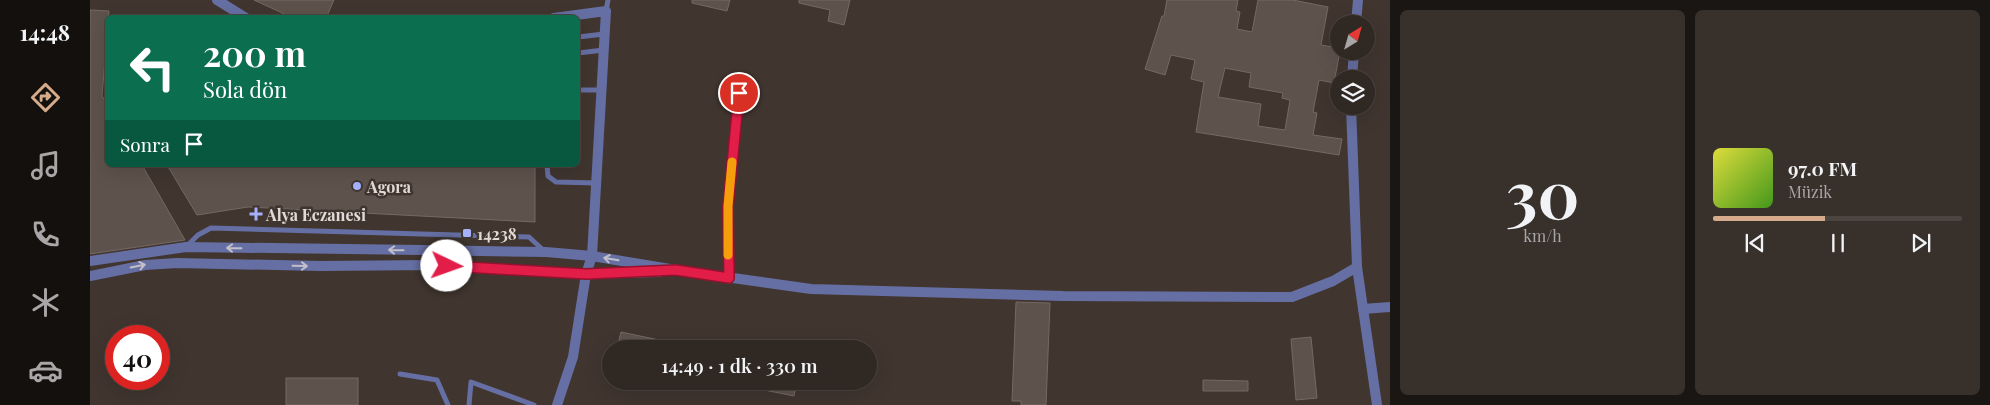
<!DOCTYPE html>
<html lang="tr">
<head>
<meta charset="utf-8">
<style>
	:root { --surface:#302823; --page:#38302b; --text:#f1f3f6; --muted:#a8a6a6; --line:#4b4441; --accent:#d6ab8b }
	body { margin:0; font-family:"Playfair Display",serif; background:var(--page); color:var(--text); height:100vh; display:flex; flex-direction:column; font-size:19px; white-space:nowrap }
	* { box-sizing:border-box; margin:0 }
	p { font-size:16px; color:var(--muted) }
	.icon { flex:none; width:28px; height:28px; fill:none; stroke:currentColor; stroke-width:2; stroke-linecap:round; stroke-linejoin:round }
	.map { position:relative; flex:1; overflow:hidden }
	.drawer { display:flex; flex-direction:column; gap:10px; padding:10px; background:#1a1613; width:600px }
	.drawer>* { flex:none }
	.guide { position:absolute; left:15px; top:15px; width:475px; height:152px; border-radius:8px; box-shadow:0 5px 20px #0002,0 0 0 1px var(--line); background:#0b6e4f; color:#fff; overflow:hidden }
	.needle { width:32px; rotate:37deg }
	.buttons { position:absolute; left:1240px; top:15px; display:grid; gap:10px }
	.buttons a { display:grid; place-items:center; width:45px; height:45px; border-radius:50%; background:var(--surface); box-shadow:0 5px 20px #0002,0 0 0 1px var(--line); font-size:25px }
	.speed { position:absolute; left:15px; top:325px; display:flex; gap:10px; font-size:25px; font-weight:700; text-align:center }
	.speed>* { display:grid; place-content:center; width:65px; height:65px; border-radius:50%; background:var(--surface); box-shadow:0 5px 20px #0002,0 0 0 1px var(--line); line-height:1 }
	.speed .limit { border:8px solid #d22; background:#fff; color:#111 }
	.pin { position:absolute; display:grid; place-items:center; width:42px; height:42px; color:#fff; margin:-21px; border:2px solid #fff; border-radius:50%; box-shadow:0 1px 5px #0007 }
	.me { position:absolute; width:55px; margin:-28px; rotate:93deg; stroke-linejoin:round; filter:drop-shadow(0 0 4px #0008) }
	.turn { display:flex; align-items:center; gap:18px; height:105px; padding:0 15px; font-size:22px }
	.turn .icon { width:65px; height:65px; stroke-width:2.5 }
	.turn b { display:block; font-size:35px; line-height:42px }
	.then { display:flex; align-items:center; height:48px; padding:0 15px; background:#0003; gap:10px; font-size:19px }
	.drawer .tile { flex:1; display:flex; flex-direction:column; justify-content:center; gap:8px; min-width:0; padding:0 18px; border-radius:8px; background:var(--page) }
	.drawer .dial { align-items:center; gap:0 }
	.dial b { font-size:65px; line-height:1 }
	.song { display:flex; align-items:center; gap:15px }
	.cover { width:60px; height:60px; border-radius:8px; background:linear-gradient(135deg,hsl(60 70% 55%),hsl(100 70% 35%)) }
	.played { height:5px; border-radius:2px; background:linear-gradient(90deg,var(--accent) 45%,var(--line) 45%) }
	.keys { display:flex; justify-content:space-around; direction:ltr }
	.drawer .tiles { flex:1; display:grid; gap:10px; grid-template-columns:repeat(2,1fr) }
	.trip { position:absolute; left:512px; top:340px; width:275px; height:50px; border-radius:25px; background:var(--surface); box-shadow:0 5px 20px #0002,0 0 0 1px var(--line); font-weight:600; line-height:50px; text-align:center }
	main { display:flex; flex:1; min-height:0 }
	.menu { display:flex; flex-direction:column; width:90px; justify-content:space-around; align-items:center; background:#13100e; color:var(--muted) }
	.menu .icon { width:35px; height:35px }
	.menu .on { color:var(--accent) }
	.menu b { font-size:22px; color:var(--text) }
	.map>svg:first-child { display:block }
	.building { fill:#5e524c; stroke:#756963; fill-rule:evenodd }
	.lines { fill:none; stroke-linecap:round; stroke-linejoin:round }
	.service { stroke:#666fa3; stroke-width:5 }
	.minor { stroke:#666fa3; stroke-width:10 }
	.tertiary { stroke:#666fa3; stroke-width:10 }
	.oneway { stroke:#c2bfc9 }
	.route-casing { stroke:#92132f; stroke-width:12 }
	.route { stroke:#e11d48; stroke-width:9 }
	.slow { stroke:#f59e0b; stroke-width:9 }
	.poi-dot { fill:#a5b1fc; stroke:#40352f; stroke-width:2 }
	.labels { text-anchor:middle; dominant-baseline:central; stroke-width:5; stroke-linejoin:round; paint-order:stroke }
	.poi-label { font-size:16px; font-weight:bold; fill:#e1dad6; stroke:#40352f; text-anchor:start }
</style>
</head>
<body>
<main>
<nav class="menu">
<b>14:48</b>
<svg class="icon on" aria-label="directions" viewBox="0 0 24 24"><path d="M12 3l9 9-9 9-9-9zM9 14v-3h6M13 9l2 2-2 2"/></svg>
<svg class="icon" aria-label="music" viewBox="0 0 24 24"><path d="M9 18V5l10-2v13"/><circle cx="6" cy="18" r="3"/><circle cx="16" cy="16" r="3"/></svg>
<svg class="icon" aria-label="phone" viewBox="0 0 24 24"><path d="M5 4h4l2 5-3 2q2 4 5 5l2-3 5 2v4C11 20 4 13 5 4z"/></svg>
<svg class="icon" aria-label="climate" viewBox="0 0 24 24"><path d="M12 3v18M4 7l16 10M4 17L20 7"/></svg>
<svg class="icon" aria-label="car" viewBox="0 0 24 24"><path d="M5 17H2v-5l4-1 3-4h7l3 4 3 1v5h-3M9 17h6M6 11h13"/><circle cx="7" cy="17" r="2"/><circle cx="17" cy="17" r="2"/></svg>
</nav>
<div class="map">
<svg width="1300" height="405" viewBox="0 0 1300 405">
	<rect width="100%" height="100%" fill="#40352f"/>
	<!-- building -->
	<g class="building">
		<path d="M164,0H244L236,18H203Z"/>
		<path d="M602,0H640L637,11L602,3Z"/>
		<path d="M709,0H760L754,25L738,21L740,10L709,3Z"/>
		<path d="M1077,0H1148L1146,11L1150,12L1147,29L1162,32L1168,0H1203L1238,7L1231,45L1249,48L1250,51L1244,83L1229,80L1223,112L1227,113L1223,135L1252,139L1249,155L1106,132L1114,82L1101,79L1105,60L1081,55L1075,75L1055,69L1072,16H1074ZM1135,68L1161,73L1159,87L1193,93L1192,98L1200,100L1195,130L1168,126L1171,104L1128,97Z"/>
		<path d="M0,10L19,11L12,96L18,105V165H52L95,240L0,254Z"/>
		<path d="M77,165H445V222L158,207L107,215Z"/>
		<path d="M926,302L960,303L956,405H931V401H922Z"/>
		<path d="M531,332L574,341L572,349H527Z"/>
		<path d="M1221,337L1227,398L1206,400L1201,339Z"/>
		<rect x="196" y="378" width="72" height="27"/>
		<path d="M1113,380L1158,381V391H1113Z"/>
		<path d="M649,381H707L704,396L649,385Z"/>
	</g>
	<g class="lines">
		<!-- service -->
		<g class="service">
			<path d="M516,11L518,0"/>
			<path d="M488,37L514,34"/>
			<path d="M488,53L514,50"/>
			<path d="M488,90H511"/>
			<path d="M457,165L458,176L466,182L506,183"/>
			<path d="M98,245L108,235L121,228L439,237L453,250"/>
			<path d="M310,374L347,380L358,405"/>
			<path d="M379,405L381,382L444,405"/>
		</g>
		<!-- minor -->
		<g class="minor">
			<path d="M127,0L156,18"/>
			<path d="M464,18L516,11L502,256L496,274L483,357L467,405"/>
			<path d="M586,270L721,289L973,296L1202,297L1243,281L1267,267"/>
			<path d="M639,279L638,206L649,93"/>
			<path d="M1273,309L1300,307"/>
		</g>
		<!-- tertiary -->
		<g class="tertiary">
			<path d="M1266,24L1268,0"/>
			<path d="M1262,79L1264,51"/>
			<path d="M1261,106L1267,267L1287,405"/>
			<path d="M0,261L96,247L331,250L456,252L502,256L586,270"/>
			<path d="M0,276L55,265L87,263L231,266L340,265L496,274L568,272"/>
		</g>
	</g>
	<!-- one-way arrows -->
	<defs><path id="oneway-shaft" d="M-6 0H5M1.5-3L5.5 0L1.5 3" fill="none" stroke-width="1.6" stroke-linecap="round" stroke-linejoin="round" transform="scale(1.25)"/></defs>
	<g class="oneway">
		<use href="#oneway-shaft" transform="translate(144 248) rotate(-179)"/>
		<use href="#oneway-shaft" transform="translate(306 250) rotate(-179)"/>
		<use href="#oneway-shaft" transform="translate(521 259) rotate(-171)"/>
		<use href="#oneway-shaft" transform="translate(48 266) rotate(-11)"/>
		<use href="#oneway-shaft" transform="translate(210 266) rotate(1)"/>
	</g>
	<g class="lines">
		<defs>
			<path id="route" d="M357,266L496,274L586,270L639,278L638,206L649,93"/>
		</defs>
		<!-- route casing -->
		<use href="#route" class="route-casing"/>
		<!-- route -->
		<use href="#route" class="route"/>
		<!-- slow -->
		<path class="slow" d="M638,255V206L642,162"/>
	</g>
	<!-- markers -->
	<g class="poi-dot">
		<circle cx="267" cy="186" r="5"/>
		<path d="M163.5 206.5h5v5h5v5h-5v5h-5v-5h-5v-5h5z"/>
		<rect x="372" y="228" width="10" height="10" rx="2.5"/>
	</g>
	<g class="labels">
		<!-- poi labels -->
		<g class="poi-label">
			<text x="277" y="186">Agora</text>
			<text x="176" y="214">Alya Eczanesi</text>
			<text x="387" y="233">14238</text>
		</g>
	</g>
</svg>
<div class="buttons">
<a><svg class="needle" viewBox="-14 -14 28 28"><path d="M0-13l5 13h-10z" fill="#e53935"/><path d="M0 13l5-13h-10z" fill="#a8a6a6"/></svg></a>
<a><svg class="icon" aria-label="layers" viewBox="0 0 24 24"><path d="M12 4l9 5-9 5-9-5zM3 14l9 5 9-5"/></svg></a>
</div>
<div class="speed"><div class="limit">40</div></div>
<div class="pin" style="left:649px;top:93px;background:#d93025"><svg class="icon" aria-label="arrive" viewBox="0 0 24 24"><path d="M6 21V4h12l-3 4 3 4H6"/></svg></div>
<svg class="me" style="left:357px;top:266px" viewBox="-20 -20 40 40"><circle r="19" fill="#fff"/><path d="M0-13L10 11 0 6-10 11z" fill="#e11d48"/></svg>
<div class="trip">14:49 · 1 dk · 330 m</div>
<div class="guide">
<div class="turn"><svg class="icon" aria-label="left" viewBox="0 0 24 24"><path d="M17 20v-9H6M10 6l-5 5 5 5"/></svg><div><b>200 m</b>Sola dön</div></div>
<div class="then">Sonra<svg class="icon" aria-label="arrive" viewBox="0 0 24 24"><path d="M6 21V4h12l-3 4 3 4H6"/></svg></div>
</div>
</div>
<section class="drawer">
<div class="tiles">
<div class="tile dial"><b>30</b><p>km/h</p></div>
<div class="tile">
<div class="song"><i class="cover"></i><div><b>97.0 FM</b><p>Müzik</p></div></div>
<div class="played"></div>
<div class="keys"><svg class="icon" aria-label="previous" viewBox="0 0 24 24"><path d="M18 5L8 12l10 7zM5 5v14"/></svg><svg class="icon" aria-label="pause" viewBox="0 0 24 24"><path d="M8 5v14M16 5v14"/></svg><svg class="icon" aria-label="next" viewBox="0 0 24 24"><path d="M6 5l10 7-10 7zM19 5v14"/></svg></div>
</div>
</div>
</section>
</main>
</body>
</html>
